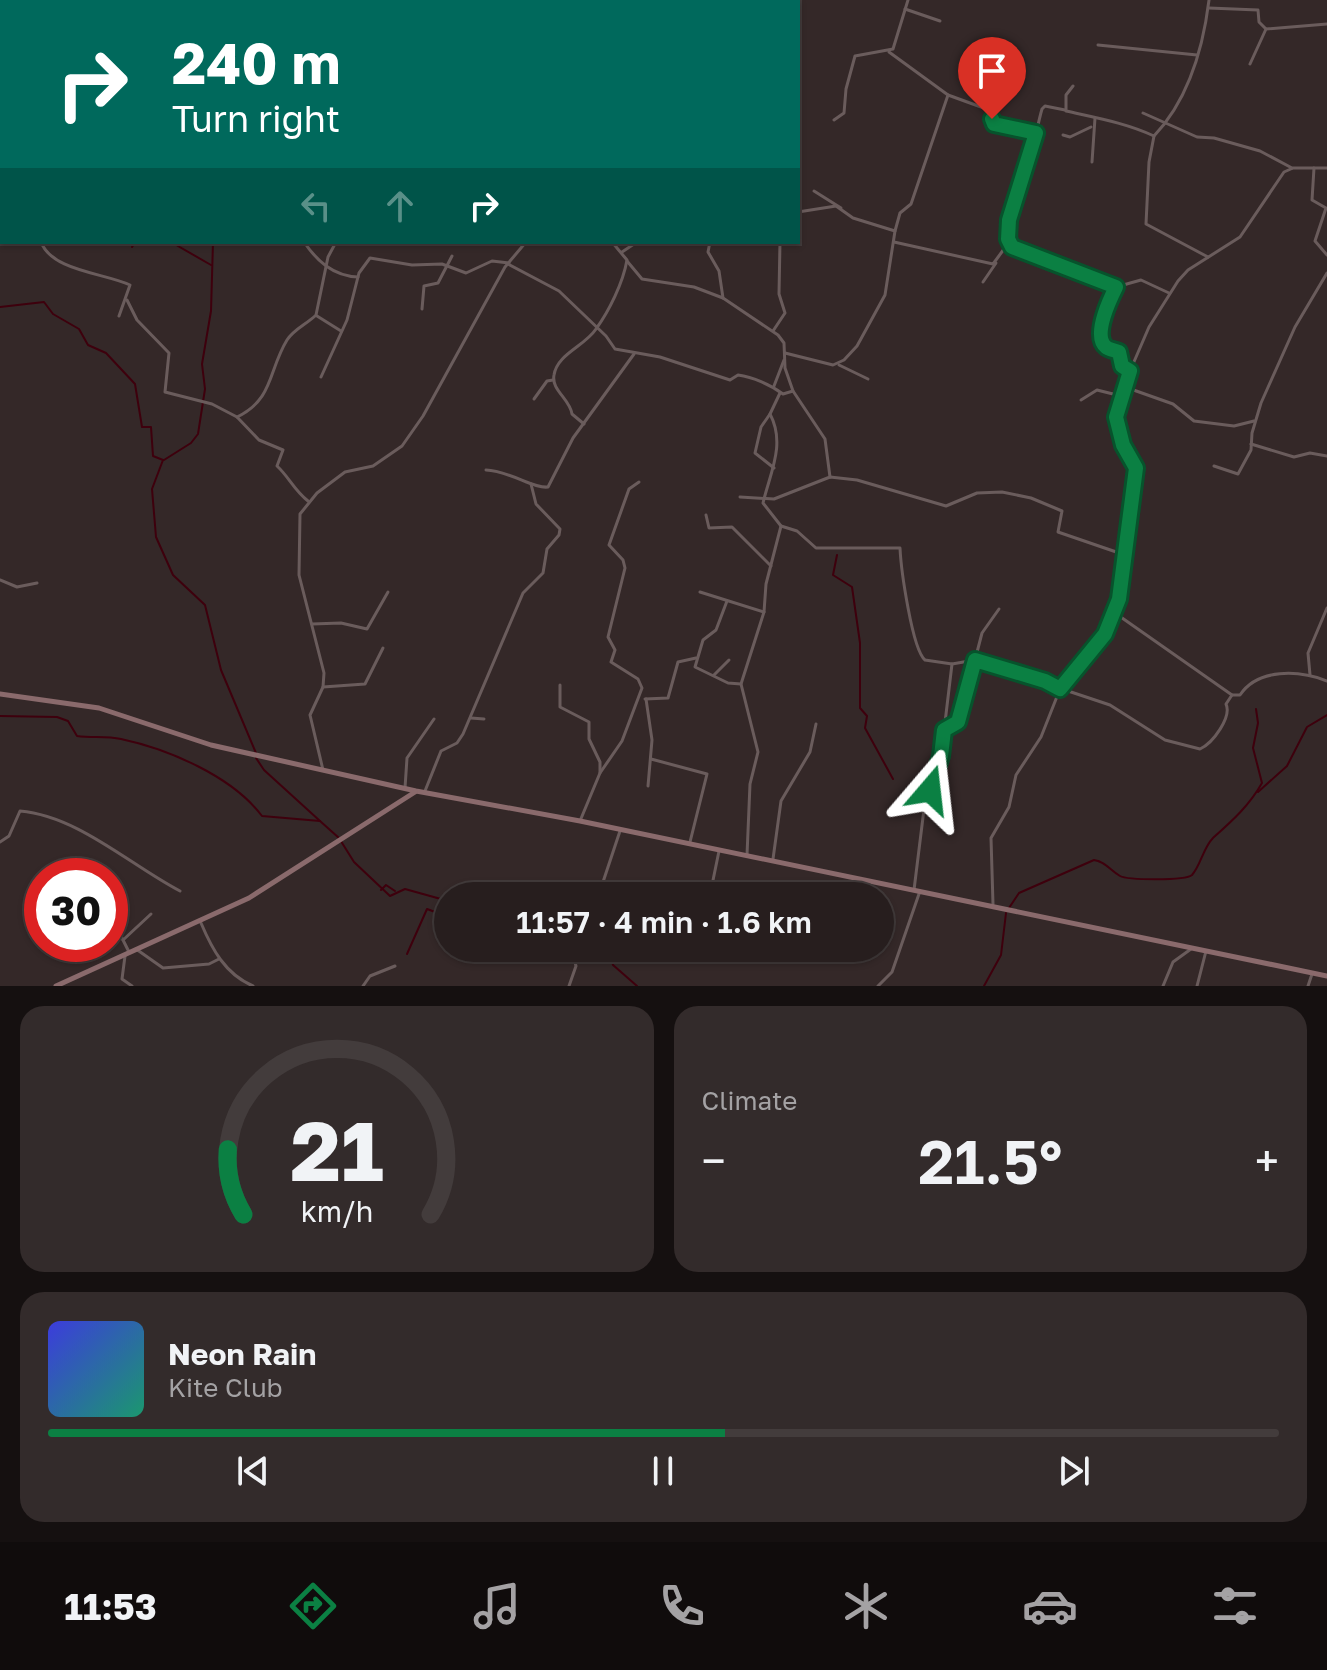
<!DOCTYPE html>
<html lang="en">
<head>
<meta charset="utf-8">
<style>
	:root { --surface:#271e1e; --page:#332b2b; --text:#f1f3f6; --muted:#a4a2a4; --line:#433c3c; --accent:#0b8043 }
	body { margin:0; font-family:"Golos Text",sans-serif; background:var(--page); color:var(--text); height:100vh; display:flex; flex-direction:column; font-size:30px; white-space:nowrap }
	* { box-sizing:border-box; margin:0 }
	p { font-size:26px; color:var(--muted) }
	.icon { flex:none; width:44px; height:44px; fill:none; stroke:currentColor; stroke-width:2; stroke-linecap:round; stroke-linejoin:round }
	.map { position:relative; height:986px; overflow:hidden }
	.panel { display:flex; flex-direction:column; gap:20px; padding:20px; background:#151010; flex:1 }
	.panel>* { flex:none }
	.guide { position:absolute; left:0px; top:0px; width:800px; height:244px; box-shadow:0 2px 6px #0004,0 0 0 2px var(--line); background:#00695c; color:#fff; overflow:hidden }
	.speed { position:absolute; left:24px; top:858px; display:flex; gap:16px; font-size:40px; font-weight:700; text-align:center }
	.speed>* { display:grid; place-content:center; width:104px; height:104px; border-radius:50%; background:var(--surface); box-shadow:0 2px 6px #0004,0 0 0 2px var(--line); line-height:1 }
	.speed .limit { border:12px solid #d22; background:#fff; color:#111 }
	.pin { position:absolute; display:grid; place-items:center; width:68px; height:68px; color:#fff; margin:-82px -34px; border-radius:50% 50% 50% 0; rotate:-45deg; box-shadow:0 0 8px #0007 }
	.pin .icon { rotate:45deg }
	.me { position:absolute; width:88px; margin:-44px; rotate:17deg; stroke-linejoin:round; filter:drop-shadow(0 0 6px #0008) }
	.turn { display:flex; align-items:center; gap:28px; height:168px; padding:0 40px; font-size:36px }
	.turn .icon { width:104px; height:104px; stroke-width:2.5 }
	.turn b { display:block; font-size:56px; line-height:68px }
	.lanes { display:flex; align-items:center; height:76px; padding:0 40px; background:#0003; justify-content:center; gap:40px; direction:ltr }
	.lanes .off { opacity:.35 }
	.big { font-size:60px; font-weight:600; line-height:1.1 }
	.panel .tile { flex:1; display:flex; flex-direction:column; justify-content:center; gap:12px; min-width:0; padding:0 28px; border-radius:24px; background:var(--page) }
	.panel .dial { align-items:center; gap:0 }
	.dial svg { height:208px; overflow:visible; fill:none; stroke:var(--line); stroke-width:7; stroke-linecap:round; text-anchor:middle }
	.dial text { fill:var(--text); stroke:none }
	.song { display:flex; align-items:center; gap:24px }
	.cover { width:96px; height:96px; border-radius:12px; background:linear-gradient(135deg,hsl(240 70% 55%),hsl(160 70% 35%)) }
	.played { height:8px; border-radius:4px; background:linear-gradient(90deg,var(--accent) 55%,var(--line) 55%) }
	.keys { display:flex; justify-content:space-around; direction:ltr }
	.heat { display:flex; justify-content:space-between; align-items:center; font-size:44px; direction:ltr }
	.panel .tiles { flex:1; display:grid; gap:20px; grid-template-columns:1fr 1fr }
	.tile:last-child { grid-column:span 2 }
	.trip { position:absolute; left:434px; top:882px; width:460px; height:80px; border-radius:40px; background:var(--surface); box-shadow:0 2px 6px #0004,0 0 0 2px var(--line); font-weight:600; line-height:80px; text-align:center }
	.dock { display:flex; height:128px; justify-content:space-around; align-items:center; background:#100c0c; color:var(--muted) }
	.dock .icon { width:56px; height:56px }
	.dock .selected { color:var(--accent) }
	.dock b { font-size:36px; color:var(--text) }
	.map>svg:first-child { display:block }
	.lines { fill:none; stroke-linecap:round; stroke-linejoin:round }
	.stream { stroke:#3e000d; stroke-width:2 }
	.street { stroke:#6a5c5c; stroke-width:3 }
	.secondary { stroke:#8a6a6c; stroke-width:5 }
	.route-casing { stroke:#07532c; stroke-width:20 }
	.route { stroke:#0b8043; stroke-width:14 }
</style>
</head>
<body>
<div class="map">
<svg width="1327" height="986" viewBox="0 0 1327 986">
	<rect width="100%" height="100%" fill="#342828"/>
	<g class="lines">
		<!-- stream -->
		<g class="stream">
			<path d="M101,2L102,0"/>
			<path d="M171,242L211,265"/>
			<path d="M132,247L135,242"/>
			<path d="M0,307L44,302L53,314L79,329L88,345L106,353L135,384L142,427H151L153,456L163,460L152,489L156,537L173,575L205,605L221,670L256,753"/>
			<path d="M164,460L191,443L198,434L205,389L202,364L211,311L213,242"/>
			<path d="M837,555L833,575L852,587L860,643V708L867,716L865,728L893,779"/>
			<path d="M0,716L57,717L68,721L77,736C92,738 106,736 121,739C168,749 232,776 262,816L320,821L339,838L354,862L390,896L405,889L448,901"/>
			<path d="M256,758L264,770L320,821"/>
			<path d="M1258,792L1287,766L1307,727L1327,715"/>
			<path d="M381,890L386,885L395,891"/>
			<path d="M1009,908L1019,893L1094,860C1106,862 1110,870 1120,876C1127,880 1185,881 1192,875C1201,865 1203,848 1213,838C1232,821 1249,806 1262,783L1253,748L1258,723L1256,709"/>
			<path d="M608,948L613,965L637,986"/>
			<path d="M407,954L427,909L438,913L442,903"/>
			<path d="M984,986L1001,955L1006,913"/>
		</g>
		<!-- street -->
		<g class="street">
			<path d="M374,0L377,2"/>
			<path d="M522,0L523,2"/>
			<path d="M560,0L566,2"/>
			<path d="M0,2V0"/>
			<path d="M80,2L81,0"/>
			<path d="M382,2H386"/>
			<path d="M470,2L471,0"/>
			<path d="M582,2V0"/>
			<path d="M1209,8L1258,10L1259,22L1266,29"/>
			<path d="M905,9L940,21"/>
			<path d="M0,13L2,15"/>
			<path d="M1098,45L1197,55"/>
			<path d="M889,52L948,95L911,204L900,213L895,231"/>
			<path d="M1250,64L1266,29L1327,24"/>
			<path d="M1073,86L1066,95V111C1097,118 1126,123 1154,136C1189,99 1203,49 1209,0"/>
			<path d="M948,95L992,111L994,124L1036,133"/>
			<path d="M1143,113L1197,137L1214,138L1260,151L1292,168"/>
			<path d="M834,120L844,113L846,89L855,56L893,49L908,0"/>
			<path d="M1063,135L1070,137L1091,127"/>
			<path d="M1154,136L1149,162L1146,224L1208,257"/>
			<path d="M1092,162L1095,118"/>
			<path d="M1314,168L1312,200L1326,208L1315,241L1327,255"/>
			<path d="M814,191L841,208"/>
			<path d="M41,242C52,271 104,273 130,285L119,316"/>
			<path d="M304,242C317,261 333,276 358,277"/>
			<path d="M710,242L708,252L719,271L723,298L778,335L784,343L785,368L793,391L825,439L830,477"/>
			<path d="M894,242L993,264L1004,249L1012,247L1116,287"/>
			<path d="M1011,246C999,220 1024,185 1030,160C1035,143 1037,126 1042,109L1045,106L1065,110"/>
			<path d="M622,252L637,242"/>
			<path d="M627,261L642,279L694,287L723,298"/>
			<path d="M508,264L559,291L606,336L615,349L660,357L730,380L738,375C753,377 771,385 783,394L793,391"/>
			<path d="M983,282L996,263"/>
			<path d="M127,300L137,320L169,353L165,392L212,404L237,417C274,399 268,371 287,340C294,329 307,324 316,315L328,257L336,242"/>
			<path d="M422,309L424,286L438,283L452,256"/>
			<path d="M317,316L341,331"/>
			<path d="M773,331L785,313L779,294L780,242"/>
			<path d="M785,353L833,365L844,360L857,346L885,295L895,231L853,218L836,206L798,212"/>
			<path d="M839,365L868,379"/>
			<path d="M1130,371L1122,366L1119,352C1090,340 1103,316 1114,292L1116,287L1141,280L1169,293"/>
			<path d="M321,377L347,320L359,273L370,258L412,265L442,264L466,273L492,261L509,263"/>
			<path d="M774,386L784,360"/>
			<path d="M1125,387L1173,404L1194,421L1234,426L1254,421"/>
			<path d="M534,399L547,381L553,380"/>
			<path d="M1081,400L1097,390L1121,396"/>
			<path d="M770,414L761,427L755,453L774,468"/>
			<path d="M237,417L259,440L283,450L277,466C289,477 294,490 308,501"/>
			<path d="M584,424L572,414C570,399 551,390 554,375C557,354 585,346 596,329C609,311 623,283 627,260L612,242"/>
			<path d="M1251,444L1294,457L1310,453L1327,456"/>
			<path d="M1214,466L1238,474L1251,450L1252,433L1261,403L1295,327L1327,273"/>
			<path d="M486,470C510,471 534,489 548,487L573,438L634,354"/>
			<path d="M740,497L774,499L830,477L857,480L946,506L977,493L1002,492L1031,498L1062,511L1058,532L1125,555"/>
			<path d="M706,515L709,528L732,527L771,566"/>
			<path d="M781,526L797,531L816,548H900C901,569 912,649 925,660L952,664L975,660L982,633L999,609"/>
			<path d="M0,580L17,587L37,583"/>
			<path d="M700,592L764,612"/>
			<path d="M727,601L716,630L703,640L695,667L728,683L741,684"/>
			<path d="M1115,613L1232,695H1240C1258,668 1299,670 1327,681"/>
			<path d="M312,624L341,623L367,629L388,592"/>
			<path d="M714,675L729,660"/>
			<path d="M1310,675L1308,653L1327,608"/>
			<path d="M560,685V707L589,722V739L600,762V773L580,821"/>
			<path d="M323,687L365,684L383,648"/>
			<path d="M645,699L668,698L678,662L696,658"/>
			<path d="M646,699L652,740L648,786"/>
			<path d="M471,718L484,719"/>
			<path d="M944,730L958,722L975,660L1110,705L1165,740L1200,749C1213,743 1232,717 1226,704L1232,695"/>
			<path d="M651,759L707,774L690,842"/>
			<path d="M323,770L310,715L323,687L324,673L299,575L300,514L317,493L345,472L373,466L402,446L423,416L505,267L526,242"/>
			<path d="M600,773L622,741L642,688L638,679L611,662L615,650L608,637L625,568L623,560L609,545L629,489L639,482"/>
			<path d="M405,788L407,758L434,719"/>
			<path d="M425,791L441,751L457,743L463,734L523,593L543,573L547,549L559,535L560,529L536,504L531,484"/>
			<path d="M0,842L9,836L20,811C78,816 130,865 180,891"/>
			<path d="M747,855L750,784L758,752L741,684L764,612L766,584L781,526L763,503C770,473 786,444 770,414L780,393"/>
			<path d="M773,859L781,801L810,752L816,724"/>
			<path d="M914,890L925,801L941,756L952,664"/>
			<path d="M593,896L603,882L620,831"/>
			<path d="M705,896L711,890L719,851"/>
			<path d="M993,904L991,838L1009,807L1016,775L1041,737L1060,689L1088,658L1115,613L1136,468L1123,445L1116,417L1130,371L1149,327L1178,281L1188,270L1240,237L1284,172L1293,168H1327"/>
			<path d="M201,923C212,949 225,974 253,986"/>
			<path d="M116,926L129,952"/>
			<path d="M123,940L151,914"/>
			<path d="M136,949L163,968L209,964L219,959"/>
			<path d="M125,956L122,979L132,986"/>
			<path d="M363,986L370,976L395,966"/>
			<path d="M569,986L576,966L571,948"/>
			<path d="M878,986L892,972L920,891"/>
			<path d="M1163,986L1173,962L1191,949"/>
			<path d="M1197,986L1206,951"/>
			<path d="M1308,986L1312,974"/>
		</g>
		<!-- secondary -->
		<g class="secondary">
			<path d="M0,694L99,708L211,745L416,791L580,821L1327,976"/>
			<path d="M56,986L249,898L415,792"/>
		</g>
	</g>
	<g class="lines">
		<defs>
			<path id="route" d="M930,790L941,756L944,730L958,722L975,660L1045,681L1060,689L1105,634L1119,599L1136,468L1123,445L1116,417L1130,371L1122,366L1119,352C1115,350 1109,350 1106,347C1092,336 1110,299 1116,287L1012,247L1008,239L1009,220L1036,133L994,124L992,119"/>
		</defs>
		<!-- route casing -->
		<use href="#route" class="route-casing"/>
		<!-- route -->
		<use href="#route" class="route"/>
	</g>
</svg>
<div class="speed"><div class="limit">30</div></div>
<div class="pin" style="left:992px;top:119px;background:#d93025"><svg class="icon" aria-label="arrive" viewBox="0 0 24 24"><path d="M6 21V4h12l-3 4 3 4H6"/></svg></div>
<svg class="me" style="left:930px;top:790px" viewBox="-20 -20 40 40"><path d="M0-17L14 15 0 8-14 15z" fill="#0b8043" stroke="#fff" stroke-width="4"/></svg>
<div class="trip">11:57 · 4 min · 1.6 km</div>
<div class="guide">
<div class="turn"><svg class="icon" aria-label="right" viewBox="0 0 24 24"><path d="M7 20v-9h11M14 6l5 5-5 5"/></svg><div><b>240 m</b>Turn right</div></div>
<div class="lanes"><svg class="icon off" aria-label="left" viewBox="0 0 24 24"><path d="M17 20v-9H6M10 6l-5 5 5 5"/></svg><svg class="icon off" aria-label="ahead" viewBox="0 0 24 24"><path d="M12 20V5M6 11l6-6 6 6"/></svg><svg class="icon" aria-label="right" viewBox="0 0 24 24"><path d="M7 20v-9h11M14 6l5 5-5 5"/></svg></div>
</div>
</div>
<section class="panel">
<div class="tiles">
<div class="tile dial"><svg viewBox="0 0 100 80">
<path d="M14 69A42 42 0 1 1 86 69"/>
<path d="M14 69A42 42 0 0 1 8 44" stroke="#0b8043"/>
<text x="50" y="56" font-size="32" font-weight="700">21</text>
<text x="50" y="72" font-size="11">km/h</text>
</svg></div>
<div class="tile"><p>Climate</p>
<div class="heat"><a>−</a><b class="big">21.5°</b><a>+</a></div>
</div>
<div class="tile">
<div class="song"><i class="cover"></i><div><b>Neon Rain</b><p>Kite Club</p></div></div>
<div class="played"></div>
<div class="keys"><svg class="icon" aria-label="previous" viewBox="0 0 24 24"><path d="M18 5L8 12l10 7zM5 5v14"/></svg><svg class="icon" aria-label="pause" viewBox="0 0 24 24"><path d="M8 5v14M16 5v14"/></svg><svg class="icon" aria-label="next" viewBox="0 0 24 24"><path d="M6 5l10 7-10 7zM19 5v14"/></svg></div>
</div>
</div>
</section>
<nav class="dock">
<b>11:53</b>
<svg class="icon selected" aria-label="directions" viewBox="0 0 24 24"><path d="M12 3l9 9-9 9-9-9zM9 14v-3h6M13 9l2 2-2 2"/></svg>
<svg class="icon" aria-label="music" viewBox="0 0 24 24"><path d="M9 18V5l10-2v13"/><circle cx="6" cy="18" r="3"/><circle cx="16" cy="16" r="3"/></svg>
<svg class="icon" aria-label="phone" viewBox="0 0 24 24"><path d="M5 4h4l2 5-3 2q2 4 5 5l2-3 5 2v4C11 20 4 13 5 4z"/></svg>
<svg class="icon" aria-label="climate" viewBox="0 0 24 24"><path d="M12 3v18M4 7l16 10M4 17L20 7"/></svg>
<svg class="icon" aria-label="car" viewBox="0 0 24 24"><path d="M5 17H2v-5l4-1 3-4h7l3 4 3 1v5h-3M9 17h6M6 11h13"/><circle cx="7" cy="17" r="2"/><circle cx="17" cy="17" r="2"/></svg>
<svg class="icon" aria-label="filters" viewBox="0 0 24 24"><path d="M4 7h16M4 17h16"/><circle cx="9" cy="7" r="2"/><circle cx="15" cy="17" r="2"/></svg>
</nav>
</body>
</html>
